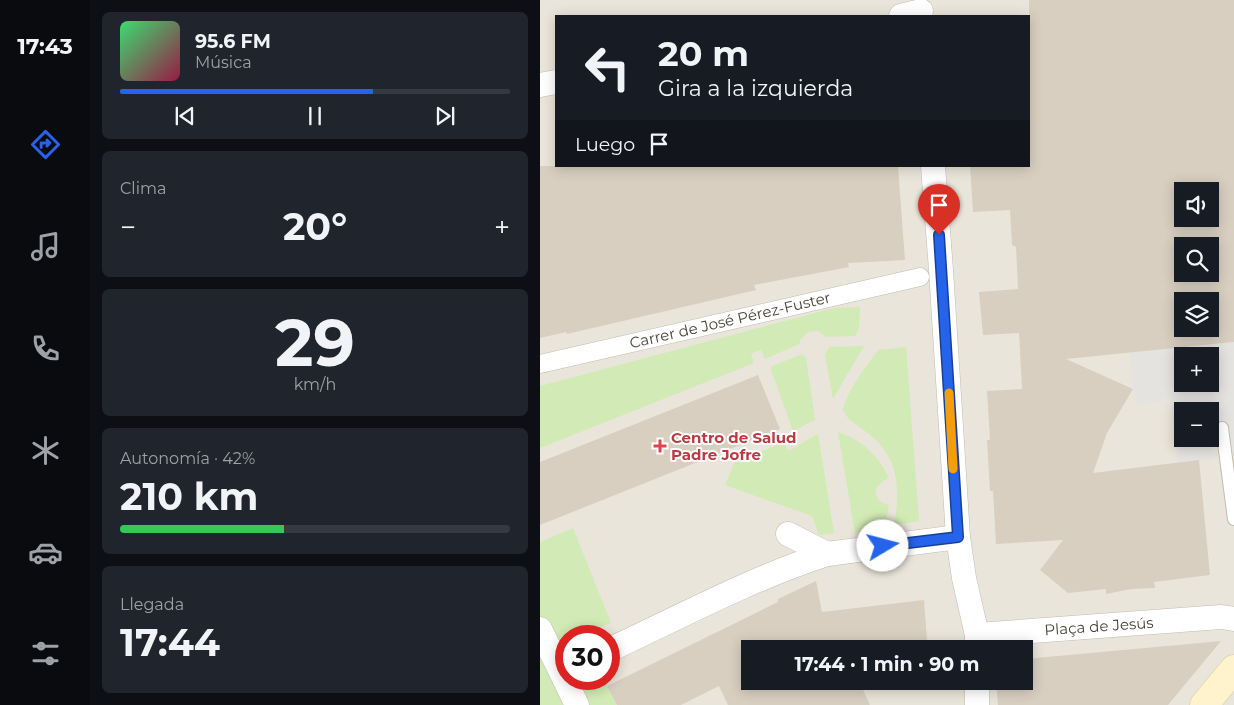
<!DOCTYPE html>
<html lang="es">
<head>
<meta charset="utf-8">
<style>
	:root { --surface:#171b24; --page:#20242c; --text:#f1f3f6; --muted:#9ea1a6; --line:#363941; --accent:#2563eb }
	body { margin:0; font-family:Montserrat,sans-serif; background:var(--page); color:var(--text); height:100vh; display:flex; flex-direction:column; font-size:19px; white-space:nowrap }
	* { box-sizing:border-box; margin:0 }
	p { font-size:16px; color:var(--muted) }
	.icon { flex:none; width:28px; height:28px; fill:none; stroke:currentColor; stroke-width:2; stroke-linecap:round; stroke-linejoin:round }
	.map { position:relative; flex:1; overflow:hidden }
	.details { display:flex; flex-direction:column; gap:12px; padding:12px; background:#0d0f14; width:450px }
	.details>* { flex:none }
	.banner { position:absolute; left:15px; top:15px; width:475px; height:152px; border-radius:0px; box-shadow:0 2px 12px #0003; background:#171b24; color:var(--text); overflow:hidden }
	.fabs { position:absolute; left:634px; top:182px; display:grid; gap:10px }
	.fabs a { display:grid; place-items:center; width:45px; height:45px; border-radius:0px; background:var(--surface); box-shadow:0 2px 12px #0003; font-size:25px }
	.speed { position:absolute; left:15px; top:625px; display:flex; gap:10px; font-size:25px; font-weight:700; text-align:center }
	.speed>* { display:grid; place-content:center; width:65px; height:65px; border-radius:50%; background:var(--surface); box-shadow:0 2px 12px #0003; line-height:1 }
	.speed .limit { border:8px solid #d22; background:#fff; color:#111 }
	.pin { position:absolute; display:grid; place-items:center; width:42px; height:42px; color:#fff; margin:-51px -21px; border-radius:50% 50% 50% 0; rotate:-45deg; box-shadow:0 0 5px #0007 }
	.pin .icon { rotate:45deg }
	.me { position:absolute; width:55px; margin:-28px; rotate:82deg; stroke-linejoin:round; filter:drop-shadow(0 0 4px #0008) }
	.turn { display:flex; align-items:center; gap:18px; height:105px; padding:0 20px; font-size:22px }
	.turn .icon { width:65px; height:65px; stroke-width:2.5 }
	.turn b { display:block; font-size:35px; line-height:42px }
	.then { display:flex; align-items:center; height:48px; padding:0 20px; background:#0003; gap:10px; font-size:19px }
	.big { font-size:38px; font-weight:700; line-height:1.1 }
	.details .tile { flex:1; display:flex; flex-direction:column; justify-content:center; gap:8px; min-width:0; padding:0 18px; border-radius:8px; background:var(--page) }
	.details .dial { align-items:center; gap:0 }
	.dial b { font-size:65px; line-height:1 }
	.song { display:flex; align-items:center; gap:15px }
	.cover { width:60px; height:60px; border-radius:8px; background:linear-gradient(135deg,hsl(140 70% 55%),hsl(340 70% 35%)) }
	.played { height:5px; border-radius:2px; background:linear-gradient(90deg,var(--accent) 65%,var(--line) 65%) }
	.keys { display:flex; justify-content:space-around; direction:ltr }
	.heat { display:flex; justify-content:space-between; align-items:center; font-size:28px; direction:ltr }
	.charge { height:8px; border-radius:4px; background:linear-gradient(90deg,#34c759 42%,var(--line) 0) }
	.trip { position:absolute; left:201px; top:640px; width:292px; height:50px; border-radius:0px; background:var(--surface); box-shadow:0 2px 12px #0003; font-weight:700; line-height:50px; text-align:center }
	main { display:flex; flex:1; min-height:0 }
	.menu { display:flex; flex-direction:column; width:90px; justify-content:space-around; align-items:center; background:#090b0e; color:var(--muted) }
	.menu .icon { width:35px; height:35px }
	.menu .selected { color:var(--accent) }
	.menu b { font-size:22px; color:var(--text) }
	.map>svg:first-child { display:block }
	.residential { fill:#eae5da; fill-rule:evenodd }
	.green { fill:#d2eab5 }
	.parking { fill:#e5e3e0; fill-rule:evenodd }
	.building { fill:#d8cfc1; fill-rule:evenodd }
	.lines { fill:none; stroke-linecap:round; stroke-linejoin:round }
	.service-casing { stroke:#c2bbae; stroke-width:14 }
	.pedestrian-casing { stroke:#c2bbae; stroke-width:19 }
	.minor-casing { stroke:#c2bbae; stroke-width:25 }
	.secondary-casing { stroke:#d6c79b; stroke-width:29 }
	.service { stroke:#fff; stroke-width:12 }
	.pedestrian { stroke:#fff; stroke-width:18 }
	.minor { stroke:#fff; stroke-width:24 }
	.secondary { stroke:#fff3cd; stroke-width:28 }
	.route-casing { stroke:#184099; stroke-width:12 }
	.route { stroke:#2563eb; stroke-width:9 }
	.slow { stroke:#f59e0b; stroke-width:9 }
	.health-dot { fill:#e0444e; stroke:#fff; stroke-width:2 }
	.labels { text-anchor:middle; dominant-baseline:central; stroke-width:4; stroke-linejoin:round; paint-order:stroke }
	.street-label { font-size:15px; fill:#4b4439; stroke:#fff }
	.health-label { font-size:15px; font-weight:bold; fill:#be3a42; stroke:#fff; text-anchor:start }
</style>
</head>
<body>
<main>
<nav class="menu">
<b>17:43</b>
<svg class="icon selected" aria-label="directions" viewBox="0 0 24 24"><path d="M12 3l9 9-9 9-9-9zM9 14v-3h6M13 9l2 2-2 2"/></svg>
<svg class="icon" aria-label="music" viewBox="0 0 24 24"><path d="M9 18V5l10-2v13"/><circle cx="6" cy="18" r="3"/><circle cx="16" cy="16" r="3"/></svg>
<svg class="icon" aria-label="phone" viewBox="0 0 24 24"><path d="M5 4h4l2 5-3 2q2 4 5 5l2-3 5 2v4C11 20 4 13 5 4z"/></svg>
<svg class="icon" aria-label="climate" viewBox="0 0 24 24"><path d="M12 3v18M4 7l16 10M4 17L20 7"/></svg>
<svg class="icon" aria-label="car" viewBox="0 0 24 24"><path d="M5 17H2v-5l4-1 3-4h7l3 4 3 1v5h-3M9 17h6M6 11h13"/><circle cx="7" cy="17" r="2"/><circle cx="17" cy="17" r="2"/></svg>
<svg class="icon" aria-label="filters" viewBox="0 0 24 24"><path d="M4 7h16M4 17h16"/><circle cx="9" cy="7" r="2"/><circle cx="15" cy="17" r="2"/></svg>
</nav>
<section class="details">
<div class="tile">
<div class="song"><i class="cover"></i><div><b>95.6 FM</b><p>Música</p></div></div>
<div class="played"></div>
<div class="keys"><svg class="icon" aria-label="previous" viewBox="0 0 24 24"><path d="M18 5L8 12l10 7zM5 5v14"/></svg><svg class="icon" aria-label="pause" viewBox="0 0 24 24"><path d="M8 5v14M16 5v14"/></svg><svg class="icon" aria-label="next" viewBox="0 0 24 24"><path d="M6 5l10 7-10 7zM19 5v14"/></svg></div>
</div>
<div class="tile"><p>Clima</p>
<div class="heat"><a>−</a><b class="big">20°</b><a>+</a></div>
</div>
<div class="tile dial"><b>29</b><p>km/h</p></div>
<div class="tile"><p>Autonomía · 42%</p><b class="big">210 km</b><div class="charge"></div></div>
<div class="tile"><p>Llegada</p><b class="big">17:44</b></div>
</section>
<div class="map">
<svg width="694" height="705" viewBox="0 0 694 705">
	<rect width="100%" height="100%" fill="#f6f3ec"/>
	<!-- residential -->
	<path class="residential" d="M0,0H694V705H0ZM16,16H489V166H16ZM642,191H670V219H642ZM642,246H670V274H642ZM642,301H670V329H642ZM642,356H670V384H642ZM642,411H670V439H642ZM26,636H69V679H26ZM210,649H485V681H210Z"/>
	<!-- green -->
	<g class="green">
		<path d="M320,307L319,328L315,336L286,337L278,331L268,332L261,339L259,344L225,359L221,350L211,354L214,363L0,448V386L294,308Z"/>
		<path d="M324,346L293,399L285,355L289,347Z"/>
		<path d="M366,347L379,521L354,525C361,488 359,455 325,431C316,424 308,421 303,410C308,388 326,368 338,350Z"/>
		<path d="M262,354L266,358L275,420L253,431L230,367Z"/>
		<path d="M298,432C323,441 337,454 349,478C333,484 330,501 349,505L345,526L315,533Z"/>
		<path d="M278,434L294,533L279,535L272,516L185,485L194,463L244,442L248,451Z"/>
		<path d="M33,528L71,623L43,634L44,636H26V679H64L77,705H0V542Z"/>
	</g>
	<!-- parking -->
	<path class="parking" d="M694,342V456L638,463L630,399L596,405L589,353ZM642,356H670V384H642ZM642,411H670V439H642Z"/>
	<!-- building -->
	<g class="building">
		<path d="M489,0H694V342L526,359L593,389L567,433L553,473L659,460L670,575L614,582L615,588L591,589L566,594V589L528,593L500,570L523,540L456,544L453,491H450L447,440H450L447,391L482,389L479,333L443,335L439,292L478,289L476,247L472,245L470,210L433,212L430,166H489ZM642,191H670V219H642ZM642,246H670V274H642ZM642,301H670V329H642Z"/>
		<path d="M0,166H358L365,260L308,263L309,267L214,285L216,290L27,334L26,332L0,338Z"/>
		<path d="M218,375L240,429L0,525V462Z"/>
		<path d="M276,581L282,612L384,600L387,640L314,649H210V681H319L330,705H188L179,686L141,705H77L67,686L238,602V599Z"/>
		<path d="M681,641L628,705H458L456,681H485V659Z"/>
	</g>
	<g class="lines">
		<defs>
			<path id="service" d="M682,428L694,519"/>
			<path id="pedestrian" d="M0,364L380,277"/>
			<g id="minor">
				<path d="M361,16L381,11"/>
				<path d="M0,85L16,82"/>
				<path d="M393,166L401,270L418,537L424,578L437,635V649"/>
				<path d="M248,534L287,554L418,537"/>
				<path d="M0,629L37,705"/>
				<path d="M437,635L681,617L694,619"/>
				<path d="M69,650C140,617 212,578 287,554"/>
				<path d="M437,681V705"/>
			</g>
			<path id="secondary" d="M664,705L694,669"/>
		</defs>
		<!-- service casing -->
		<use href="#service" class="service-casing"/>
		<!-- pedestrian casing -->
		<use href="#pedestrian" class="pedestrian-casing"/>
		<!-- minor casing -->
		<use href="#minor" class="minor-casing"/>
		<!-- secondary casing -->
		<use href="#secondary" class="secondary-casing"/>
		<!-- service -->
		<use href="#service" class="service"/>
		<!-- pedestrian -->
		<use href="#pedestrian" class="pedestrian"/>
		<!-- minor -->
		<use href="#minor" class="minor"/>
		<!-- secondary -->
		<use href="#secondary" class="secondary"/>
	</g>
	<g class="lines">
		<defs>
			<path id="route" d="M343,546L418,537L399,235"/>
		</defs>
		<!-- route casing -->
		<use href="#route" class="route-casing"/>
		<!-- route -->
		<use href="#route" class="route"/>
		<!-- slow -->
		<path class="slow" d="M409,393L413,469"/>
	</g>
	<!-- markers -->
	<path class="health-dot" d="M117.5 438.5h5v5h5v5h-5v5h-5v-5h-5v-5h5z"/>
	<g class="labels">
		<!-- street labels -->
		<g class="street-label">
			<text transform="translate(190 320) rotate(-13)">Carrer de José Pérez-Fuster</text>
			<text transform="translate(559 626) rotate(-4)">Plaça de Jesús</text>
		</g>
		<!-- health labels -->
		<g class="health-label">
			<text x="131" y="437">Centro de Salud<tspan x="131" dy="17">Padre Jofre</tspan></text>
		</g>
	</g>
</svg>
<div class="fabs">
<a><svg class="icon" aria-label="sound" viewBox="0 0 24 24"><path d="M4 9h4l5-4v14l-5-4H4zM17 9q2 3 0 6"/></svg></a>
<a><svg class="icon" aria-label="search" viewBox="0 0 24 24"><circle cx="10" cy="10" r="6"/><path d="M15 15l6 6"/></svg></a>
<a><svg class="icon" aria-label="layers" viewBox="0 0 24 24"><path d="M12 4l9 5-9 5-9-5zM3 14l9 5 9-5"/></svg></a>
<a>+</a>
<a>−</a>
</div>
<div class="speed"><div class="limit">30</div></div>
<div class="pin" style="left:399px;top:235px;background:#d93025"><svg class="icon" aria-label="arrive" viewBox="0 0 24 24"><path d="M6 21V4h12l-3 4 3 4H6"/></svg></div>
<svg class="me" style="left:343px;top:546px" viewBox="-20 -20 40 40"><circle r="19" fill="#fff"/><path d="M0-13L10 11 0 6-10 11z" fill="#2563eb"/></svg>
<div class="trip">17:44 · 1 min · 90 m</div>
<div class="banner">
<div class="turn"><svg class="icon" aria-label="left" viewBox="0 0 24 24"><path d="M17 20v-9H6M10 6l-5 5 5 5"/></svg><div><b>20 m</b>Gira a la izquierda</div></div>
<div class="then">Luego<svg class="icon" aria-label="arrive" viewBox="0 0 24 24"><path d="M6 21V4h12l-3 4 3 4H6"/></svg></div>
</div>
</div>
</main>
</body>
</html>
